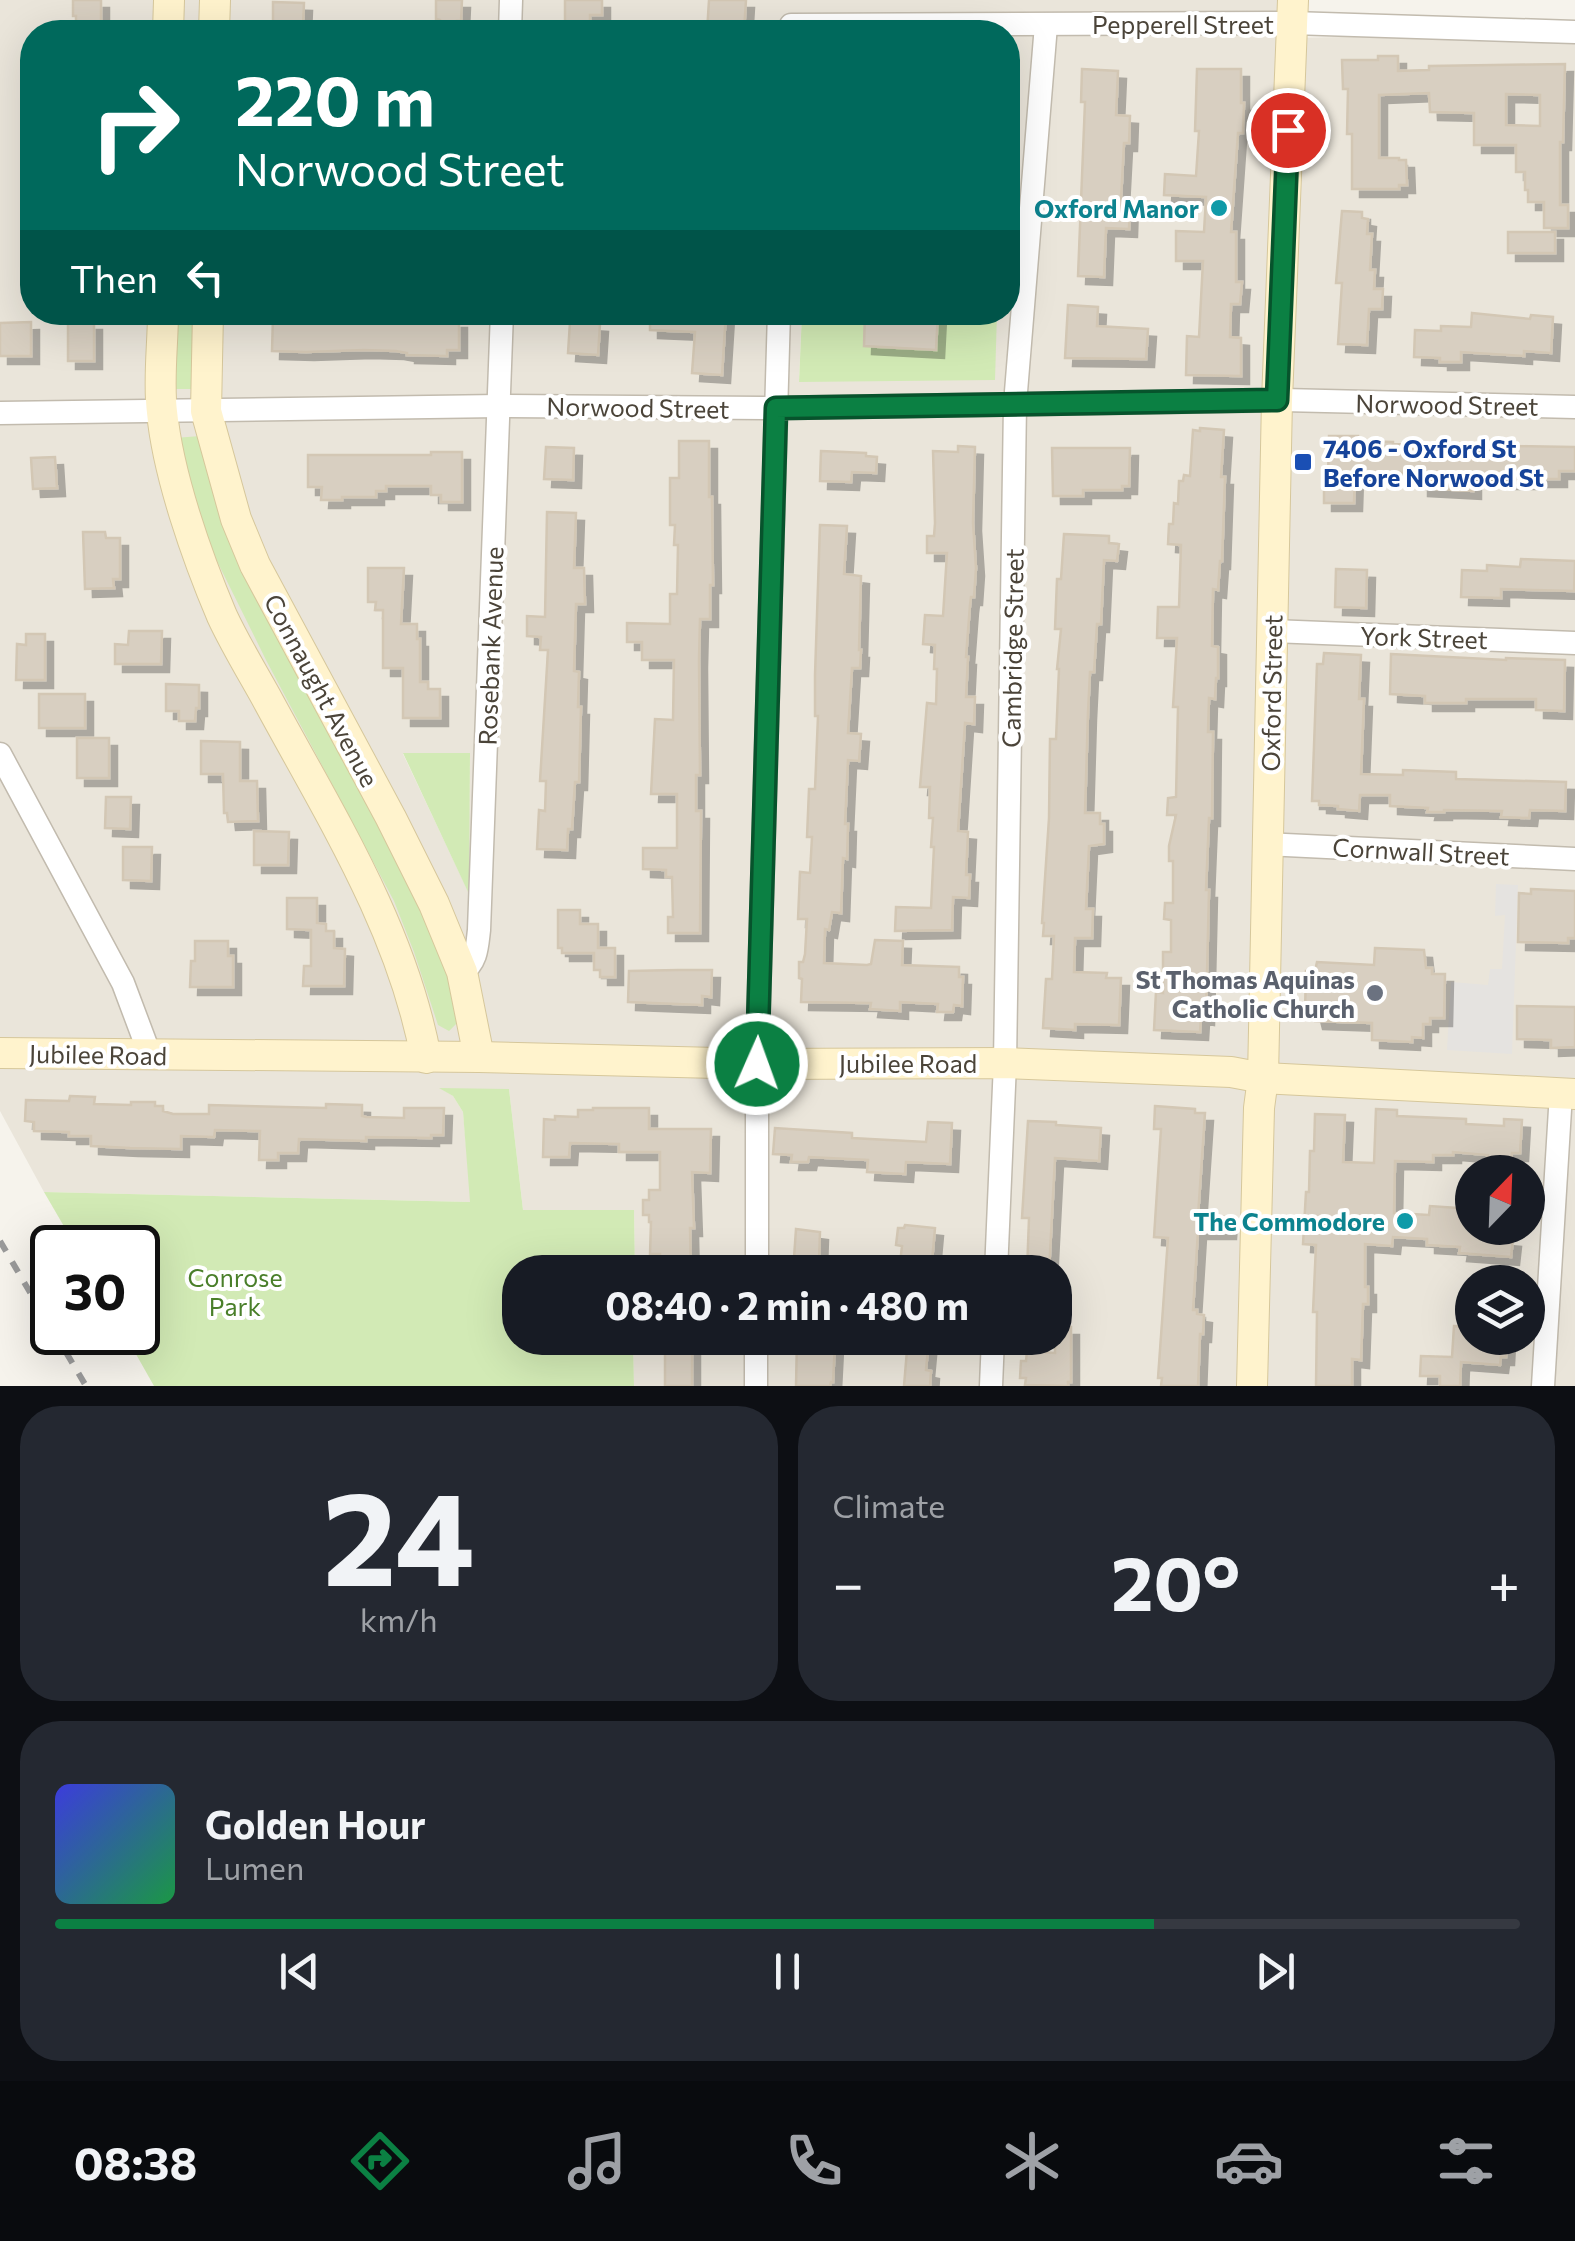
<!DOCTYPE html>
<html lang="en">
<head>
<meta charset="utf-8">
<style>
	:root { --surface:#171b24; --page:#242831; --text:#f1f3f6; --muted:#9ea1a6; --line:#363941; --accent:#0b8043 }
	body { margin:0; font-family:Commissioner,sans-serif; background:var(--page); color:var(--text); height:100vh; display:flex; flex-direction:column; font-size:38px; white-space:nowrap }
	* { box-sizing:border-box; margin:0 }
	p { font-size:32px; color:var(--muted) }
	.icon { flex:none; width:55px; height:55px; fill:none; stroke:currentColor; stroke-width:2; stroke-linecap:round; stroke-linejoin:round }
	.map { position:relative; height:1386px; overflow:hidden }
	.side { display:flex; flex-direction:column; gap:20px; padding:20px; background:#0d0f14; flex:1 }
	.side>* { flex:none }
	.top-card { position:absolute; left:20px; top:20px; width:1000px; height:305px; border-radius:40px; box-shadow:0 10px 40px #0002; background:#00695c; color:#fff; overflow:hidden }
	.needle { width:65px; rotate:23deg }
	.tools { position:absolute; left:1455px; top:1155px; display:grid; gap:20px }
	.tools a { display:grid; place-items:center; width:90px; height:90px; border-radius:50%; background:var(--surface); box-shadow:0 10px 40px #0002; font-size:50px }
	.speed { position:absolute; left:30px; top:1225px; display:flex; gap:20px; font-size:50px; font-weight:700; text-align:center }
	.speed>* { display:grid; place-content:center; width:130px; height:130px; border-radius:50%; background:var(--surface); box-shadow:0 10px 40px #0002; line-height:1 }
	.speed .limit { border:5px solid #111; border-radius:15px; background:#fff; color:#111 }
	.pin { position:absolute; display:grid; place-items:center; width:85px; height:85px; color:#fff; margin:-42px; border:5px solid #fff; border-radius:50%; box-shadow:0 2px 10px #0007 }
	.me { position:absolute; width:110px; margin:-55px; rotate:2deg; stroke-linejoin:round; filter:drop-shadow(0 0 8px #0008) }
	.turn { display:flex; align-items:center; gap:35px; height:210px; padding:0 50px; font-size:45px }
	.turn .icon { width:130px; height:130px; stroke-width:2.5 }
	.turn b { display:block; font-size:70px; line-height:85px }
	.then { display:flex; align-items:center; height:95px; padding:0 50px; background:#0003; gap:20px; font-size:38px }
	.big { font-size:75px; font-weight:700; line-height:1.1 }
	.side .tile { flex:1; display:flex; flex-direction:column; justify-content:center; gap:15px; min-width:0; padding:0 35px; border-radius:40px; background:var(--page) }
	.side .dial { align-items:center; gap:0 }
	.dial b { font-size:130px; line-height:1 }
	.song { display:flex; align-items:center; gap:30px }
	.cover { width:120px; height:120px; border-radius:15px; background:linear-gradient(135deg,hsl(240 70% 55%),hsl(140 70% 35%)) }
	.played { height:10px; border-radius:5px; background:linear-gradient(90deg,var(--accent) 75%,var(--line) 75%) }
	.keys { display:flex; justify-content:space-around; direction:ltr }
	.heat { display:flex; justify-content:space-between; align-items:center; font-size:55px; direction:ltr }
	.side .tiles { flex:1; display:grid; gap:20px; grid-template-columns:1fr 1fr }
	.tile:last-child { grid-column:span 2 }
	.trip { position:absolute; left:502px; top:1255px; width:570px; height:100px; border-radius:40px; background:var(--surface); box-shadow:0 10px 40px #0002; font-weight:700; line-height:100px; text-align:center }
	.menu { display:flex; height:160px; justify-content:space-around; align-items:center; background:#090b0e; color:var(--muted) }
	.menu .icon { width:70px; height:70px }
	.menu .active { color:var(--accent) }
	.menu b { font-size:45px; color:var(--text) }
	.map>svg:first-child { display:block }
	.residential { fill:#eae5da; fill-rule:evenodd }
	.green { fill:#d2eab5 }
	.parking { fill:#e5e3e0 }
	.building { fill:#d8cfc1; stroke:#d3c7b4; stroke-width:2.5; fill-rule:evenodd; filter:url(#shadow) }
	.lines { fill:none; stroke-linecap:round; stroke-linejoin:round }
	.street-casing { stroke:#c2bbae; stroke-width:25 }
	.secondary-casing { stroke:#d6c79b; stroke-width:32 }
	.street { stroke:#fff; stroke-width:22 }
	.secondary { stroke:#fff3cd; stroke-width:30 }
	.rail { stroke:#9a9a9a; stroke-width:6; stroke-dasharray:12 12; stroke-linecap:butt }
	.route-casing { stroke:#07532c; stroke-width:25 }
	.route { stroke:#0b8043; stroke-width:18 }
	.culture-dot { fill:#0f9aa8; stroke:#fff; stroke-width:4 }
	.transit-dot { fill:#1a4fb4; stroke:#fff; stroke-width:4 }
	.worship-dot { fill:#6b7280; stroke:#fff; stroke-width:4 }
	.labels { text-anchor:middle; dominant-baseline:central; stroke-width:8; stroke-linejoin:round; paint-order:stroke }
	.street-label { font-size:25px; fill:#4b4439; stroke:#fff }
	.culture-label { font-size:25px; font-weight:bold; fill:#0d838f; stroke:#fff; text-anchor:end }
	.transit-label { font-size:25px; font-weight:bold; fill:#164399; stroke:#fff; text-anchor:start }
	.worship-label { font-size:25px; font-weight:bold; fill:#5b616d; stroke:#fff; text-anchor:end }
	.park-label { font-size:25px; fill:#4a7f2a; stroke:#fff }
</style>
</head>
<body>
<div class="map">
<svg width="1575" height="1386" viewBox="0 0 1575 1386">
	<defs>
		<filter id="shadow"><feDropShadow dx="8" dy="8" stdDeviation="0" flood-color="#0004"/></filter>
	</defs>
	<rect width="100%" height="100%" fill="#f6f3ec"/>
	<!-- residential -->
	<path class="residential" d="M0,0H1284L1286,38L1575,33V1386H634L633,1338H1055V1272H635L634,1211L523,1210L509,1089H442L453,1096L463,1112L471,1202L44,1192L0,1111ZM32,32H1008V312L997,313L799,381L802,312H32ZM404,753H470L468,891L403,754ZM1472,1172H1528V1228H1472ZM1472,1282H1528V1338H1472Z"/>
	<!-- green -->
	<g class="green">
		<path d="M172,313H195L194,389H170Z"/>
		<path d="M802,313H997L995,380L799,382Z"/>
		<path d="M200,436L364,795L445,958L459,1021L449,1031L438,1025L414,952L394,901L266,660L210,547L175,438Z"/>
		<path d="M403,753H470L469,894Z"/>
		<path d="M439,1088L509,1089L523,1210H634L635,1272H520V1338H633L634,1386H154L124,1333L138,1332V1248L76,1247L44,1192L470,1202L463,1112L453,1096Z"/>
	</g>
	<!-- parking -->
	<path class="parking" d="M1496,884L1518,885L1512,1054L1447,1050L1451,982L1488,985L1490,969H1502L1505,915L1495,916Z"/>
	<!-- building -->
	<g class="building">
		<path d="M73,0H101V22H76V16H73Z"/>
		<path d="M436,0H462L461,21H457V26L440,25V20L436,19Z"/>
		<path d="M565,0H602V15H590V24L565,25Z"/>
		<path d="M709,0H746L744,32H707Z"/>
		<path d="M273,2L304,3L303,25L273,24Z"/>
		<path d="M1378,56H1398V71L1429,70V66L1565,64L1563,142H1560V205H1568V228H1544V202H1528V190H1525V172H1516V145H1474V113L1430,112L1429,93L1379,95V158H1399V160H1406L1407,185H1399V189H1352V134H1347L1348,89H1343L1342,60H1378ZM1506,94L1540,95V126L1506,125Z"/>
		<path d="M1082,69L1118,71L1116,115L1130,116L1129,143H1124L1121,199H1130L1129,229L1106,228L1104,277L1078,276L1085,102H1081Z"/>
		<path d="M1197,69H1241V103H1244L1243,133H1238L1231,232H1236V282H1242L1240,304H1231L1230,337L1241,338V376L1186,375L1187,336L1199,337L1203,261H1176V231L1204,232L1206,197L1164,195L1165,174L1196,176L1199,131H1195Z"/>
		<path d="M1342,211L1362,212V218L1368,219L1367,234H1372L1370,270H1375L1374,289H1383L1382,309H1369L1367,345L1338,344L1342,283H1336Z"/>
		<rect x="1508" y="232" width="47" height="21"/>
		<path d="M1068,305L1098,307L1097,326L1148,329L1146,359L1065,358Z"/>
		<path d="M683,312H726L722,375L692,373L695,332L650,330V315L683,317Z"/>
		<path d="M865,312H938L936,350L864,346Z"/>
		<path d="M1472,313L1530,319L1531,315L1553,317L1551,353L1524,351V356L1461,352V362H1440V358L1414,357L1415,330L1441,331V326L1471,327Z"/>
		<path d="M364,316L443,317V320H459V350H447V356L407,355V353L396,351L364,350L306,352L272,351L273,317L364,319Z"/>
		<path d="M31,322V356H0V323Z"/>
		<rect x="68" y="322" width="26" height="39"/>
		<path d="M570,322L600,324L598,355L568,353Z"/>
		<path d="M1200,428L1224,430L1221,477H1225L1222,561H1220L1218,590L1213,589L1212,646L1218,647V678H1216L1215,699L1209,698L1208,732H1213L1212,818H1209L1206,890H1209L1206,1017L1201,1016L1200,1032L1154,1030L1156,992L1163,993V952H1171V920L1164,919L1165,903H1173V861H1169V846L1176,815H1167L1168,798L1176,797L1178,707H1173L1177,638H1157L1158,607H1179L1181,545L1168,544L1169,524H1173L1174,503L1178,504L1179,481H1183L1184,475L1190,476L1193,430L1200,431Z"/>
		<path d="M1329,436H1358V441L1393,442V444L1575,447V471H1559V479H1531V481H1504V474H1473V491L1420,488V473H1355L1354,503H1324V478H1328Z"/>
		<path d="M679,441H709V497H712L713,585H710V619H700L699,660L700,775H696V811H701L700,933H668V917H673L672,877H666V870L643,869V848H677V794H651L655,719L673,720L674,660H642V642H627V623L670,624V594H677L678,545H674L675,525H670V478H679Z"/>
		<path d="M958,446L975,447L973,523L976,568L974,597H971L970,605L966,657H968L966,697H975L974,724L965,723L958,831L968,832L966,875H970L969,898L953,897L952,930L895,931L896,907L931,908L934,847H931L933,818H929L930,787H920L927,703L936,704L937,669H934L935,645L923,644L925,615L943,616L947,553H927V536H934L935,523L933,451L958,452Z"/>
		<path d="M546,447L574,448L573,480L544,479Z"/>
		<path d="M1052,448H1130L1129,486H1122V490H1083V496H1053Z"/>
		<path d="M821,451L866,453V456L877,457L876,473L852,472L851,482L820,481Z"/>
		<path d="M431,452H462V502H441V495H431V486H386V491H376V497H342V500H321L322,487H308V455H431Z"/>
		<path d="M55,457L57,488L33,489L31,458Z"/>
		<path d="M547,512L576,513L574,568H584L585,604H576L574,671L579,672L578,707H581L579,782H575L572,829H568L567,850L537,849L539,810L545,811L546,781H540L548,650H540L541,637L527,636V616L545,617Z"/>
		<path d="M820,525L847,526L844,574L861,576L859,650H861L860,668H852L848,733L861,734L859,761L848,760L845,824H848L847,859L843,858L841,913L832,912L829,930L825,929L824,963L867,965L871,964L875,940L903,941L902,965L959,967V977H963L962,1006L954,1005L953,1012H937L938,1004L900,1002V1011L870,1009L871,1003L801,1002L802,979L799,978V962H803L805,954L807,919H798L800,872L810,873L812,837H807L809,789H815L818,716H815V675Z"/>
		<path d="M83,532H105L106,538H120V579H113L114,588L85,589Z"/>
		<path d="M1064,534L1109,536V543L1119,544L1117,561L1104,560L1101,624H1097L1094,672H1090L1088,712L1085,813H1100V824H1104V844L1089,846L1086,909H1093L1092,938H1075L1074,972L1107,973L1106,978H1121L1119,1025L1075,1024V1030L1043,1028L1046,979H1052L1054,936H1043L1044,923H1042L1049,818L1050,739H1056L1059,669H1057L1061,629H1055L1057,579H1061Z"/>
		<path d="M1521,559L1575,561L1574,591L1501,589V598L1461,597L1462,570L1487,571V565L1520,567Z"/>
		<path d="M368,568H404L401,624H417V639H420V682H428V689H440V718H403V668H383V610H375L376,602H368Z"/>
		<path d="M1336,569L1367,570L1366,608L1335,607Z"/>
		<path d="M129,631H162L161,664H115V644L128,645Z"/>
		<path d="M26,634H45V680H16L17,644L26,645Z"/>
		<path d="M1324,653L1361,655L1359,699H1364L1361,774L1403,775V770L1456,772V779L1566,782L1565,811L1530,810L1529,818L1501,817L1502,811L1444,810V812H1427L1428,808L1390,806V795H1360L1359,811L1338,809V806L1319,805V801H1312L1317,664H1323Z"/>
		<path d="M1391,654L1506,660V658L1565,660L1564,711L1536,710V699H1466V703H1425V696L1390,694Z"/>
		<path d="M166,684L199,685V708H196L195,721H179V711H166Z"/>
		<rect x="39" y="694" width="46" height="34"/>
		<rect x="77" y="738" width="32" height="40"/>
		<path d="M201,741L240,742V781H257L258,821L228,822L227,813H224L223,774H201Z"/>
		<path d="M106,797H131L130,829L105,828Z"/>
		<path d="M254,831L289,832L288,865H254Z"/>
		<path d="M123,847H152L151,881L123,880Z"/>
		<path d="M1531,889L1575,891V938H1568V943L1518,942L1519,893L1531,894Z"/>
		<path d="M287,898H317V923L326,924V931H334V948L345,949L344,986H303L304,966H311V930L287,929Z"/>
		<path d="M558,910H580V924H598V948H615V977H600V970H594V953H562V948H558Z"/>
		<path d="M195,941H228V956H233V987H190L191,961H195Z"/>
		<path d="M1375,948L1424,950L1426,968H1432V974H1445L1444,1018H1430V1024H1423V1038L1412,1037V1042L1372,1040V1023L1315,1021L1313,1013L1305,1012L1306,971H1315L1317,962L1374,965Z"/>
		<path d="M678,970H712L711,997L702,996V1005L628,1002L629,971Z"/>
		<path d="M1517,1006L1575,1007V1047L1551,1048V1040L1517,1039Z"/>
		<path d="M70,1096L95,1097L94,1104L131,1105V1102H155V1106H163V1111L173,1114H209V1105L326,1108V1104L362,1105V1116L366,1117L404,1118V1108H444L443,1135H431V1138L366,1137V1141L299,1139L298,1153H278V1160H259L260,1131L215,1130L214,1137L181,1136V1149L130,1148L91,1146V1136H69V1132L34,1131V1122L25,1121L26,1100L69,1101Z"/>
		<path d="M1155,1106L1195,1109V1113H1205L1198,1216L1229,1217L1228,1231H1198L1193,1310H1197V1314L1204,1315L1203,1334H1200L1198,1386H1161L1162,1378H1158L1168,1238L1154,1237L1161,1129H1154Z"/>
		<path d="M593,1108H649V1129H711L710,1173L692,1172L694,1228H690L691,1272H666V1259H660V1254H650L651,1222H649V1215H643V1200H649V1190H660V1152H619V1144L570,1143L569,1157H543L544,1119L555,1120V1116L578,1117V1110H593Z"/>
		<path d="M1376,1109L1397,1110V1116L1466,1119V1124L1504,1126V1119L1522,1120L1520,1153H1512L1511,1160L1487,1159L1488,1155L1453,1152V1155H1433V1162L1395,1161L1394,1213L1429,1215L1430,1206L1472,1209V1228H1480V1236L1513,1239L1511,1257L1459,1253L1460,1247L1427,1245V1239L1393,1237L1392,1246L1365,1244V1287H1368V1304H1363L1361,1360L1352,1359V1386H1316L1317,1312H1313L1316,1245L1303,1244L1306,1192H1309L1310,1151H1314L1315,1114L1345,1115L1343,1162L1374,1163Z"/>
		<path d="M1028,1121L1056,1122V1125L1101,1128L1099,1161L1055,1158L1049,1272H1027L1029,1218H1022Z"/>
		<path d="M928,1122L952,1123L950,1164L906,1162L905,1174L867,1172L868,1160L809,1157L808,1162H791L792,1155L773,1154L775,1128L852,1133V1138L926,1142Z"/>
		<path d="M905,1225L935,1228L931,1272H899L902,1246L896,1245L898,1228H904Z"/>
		<path d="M796,1229L820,1232L819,1259L794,1258Z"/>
		<path d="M1454,1326L1472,1327V1338H1507L1506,1357H1501L1500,1365L1461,1362L1460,1386H1440V1376H1420L1421,1356L1452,1357Z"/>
		<path d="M1055,1327H1071V1382H1068V1386L1025,1385L1026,1378H1020L1021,1361H1026L1027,1351L1055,1353Z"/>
		<rect x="665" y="1338" width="27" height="48"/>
		<path d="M797,1338H828L827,1343H835L833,1382H831L830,1386H796Z"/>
		<path d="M908,1338H929L926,1370L931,1371L930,1386H904Z"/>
	</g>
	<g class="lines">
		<defs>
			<g id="street">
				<path d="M791,25L1292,23L1575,32"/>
				<path d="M510,32L511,0"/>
				<path d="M0,413L499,406L775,408L1283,400L1575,407"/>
				<path d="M1272,631L1575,643"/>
				<path d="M0,754L123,983L150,1055"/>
				<path d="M1267,844L1575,859"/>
				<path d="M462,972C477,962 477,947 479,930L502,312"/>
				<path d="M757,1272V1064L779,312"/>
				<path d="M996,1272L1005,1063L1015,404L1046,25"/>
				<path d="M756,1386V1338"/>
				<path d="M991,1386L993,1338"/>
				<path d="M1543,1386L1561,1093"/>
			</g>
			<g id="secondary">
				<path d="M168,32L169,0"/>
				<path d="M214,32L215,0"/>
				<path d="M163,312C163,345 158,380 162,412C168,475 197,557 222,616C235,644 251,670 266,697C328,812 402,927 426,1058"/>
				<path d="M208,312L206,411L236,519L255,565L391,818L434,904L462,972L479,1057"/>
				<path d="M0,1053L479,1057L757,1064L1005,1063L1231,1072L1263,1078L1575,1094"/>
				<path d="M1252,1386L1259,1108L1263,1078L1277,400L1293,0"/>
			</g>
		</defs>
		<!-- street casing -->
		<use href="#street" class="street-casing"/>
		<!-- secondary casing -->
		<use href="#secondary" class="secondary-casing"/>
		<!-- street -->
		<use href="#street" class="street"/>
		<!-- secondary -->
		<use href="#secondary" class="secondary"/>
		<!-- rail -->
		<g class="rail">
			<path d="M0,1241L52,1330"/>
			<path d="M54,1332L86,1386"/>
		</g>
	</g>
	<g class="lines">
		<defs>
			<path id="route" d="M757,1064L776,408L1277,400L1288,130"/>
		</defs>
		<!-- route casing -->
		<use href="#route" class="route-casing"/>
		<!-- route -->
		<use href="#route" class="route"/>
	</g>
	<!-- markers -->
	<g class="culture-dot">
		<circle cx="1219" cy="208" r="10"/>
		<circle cx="1405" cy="1221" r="10"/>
	</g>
	<rect class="transit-dot" x="1293" y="452" width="20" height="20" rx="5"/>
	<circle class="worship-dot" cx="1375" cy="993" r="10"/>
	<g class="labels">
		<!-- street labels -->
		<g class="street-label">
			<text x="1183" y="24">Pepperell Street</text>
			<text transform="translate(1447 404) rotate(1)">Norwood Street</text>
			<text transform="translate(638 407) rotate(1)">Norwood Street</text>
			<text transform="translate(1424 637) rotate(2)">York Street</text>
			<text transform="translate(490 646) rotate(-88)">Rosebank Avenue</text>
			<text transform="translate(1012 648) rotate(-89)">Cambridge Street</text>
			<text transform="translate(322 690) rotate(62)">Connaught Avenue</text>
			<text transform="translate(1271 693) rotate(-89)">Oxford Street</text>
			<text transform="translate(1421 851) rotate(3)">Cornwall Street</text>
			<text transform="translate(98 1054) rotate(1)">Jubilee Road</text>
			<text x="908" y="1063">Jubilee Road</text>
		</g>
		<!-- culture labels -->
		<g class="culture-label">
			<text x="1199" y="208">Oxford Manor</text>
			<text x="1385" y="1221">The Commodore</text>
		</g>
		<!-- transit labels -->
		<g class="transit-label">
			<text x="1323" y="448">7406 - Oxford St<tspan x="1323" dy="29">Before Norwood St</tspan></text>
		</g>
		<!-- worship labels -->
		<g class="worship-label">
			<text x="1355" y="979">St Thomas Aquinas<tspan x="1355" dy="29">Catholic Church</tspan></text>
		</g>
		<!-- park labels -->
		<g class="park-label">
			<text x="235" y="1277">Conrose<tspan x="235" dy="29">Park</tspan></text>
		</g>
	</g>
</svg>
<div class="tools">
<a><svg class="needle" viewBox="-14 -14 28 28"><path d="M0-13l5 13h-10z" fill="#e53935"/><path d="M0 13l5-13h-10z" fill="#9ea1a6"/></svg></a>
<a><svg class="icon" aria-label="layers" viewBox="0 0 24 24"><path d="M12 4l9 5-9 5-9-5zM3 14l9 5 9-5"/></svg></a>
</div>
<div class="speed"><div class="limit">30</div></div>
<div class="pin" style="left:1288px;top:130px;background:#d93025"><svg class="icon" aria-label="arrive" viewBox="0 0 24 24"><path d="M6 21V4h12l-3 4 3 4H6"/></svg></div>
<svg class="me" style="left:757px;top:1064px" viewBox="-20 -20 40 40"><circle r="17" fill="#0b8043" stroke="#fff" stroke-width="3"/><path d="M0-11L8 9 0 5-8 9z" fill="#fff"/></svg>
<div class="trip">08:40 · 2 min · 480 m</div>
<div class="top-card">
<div class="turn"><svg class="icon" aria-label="right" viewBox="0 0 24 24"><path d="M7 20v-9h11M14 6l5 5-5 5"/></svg><div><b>220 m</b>Norwood Street</div></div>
<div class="then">Then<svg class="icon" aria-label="left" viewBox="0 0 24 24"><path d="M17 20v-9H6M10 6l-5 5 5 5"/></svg></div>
</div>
</div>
<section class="side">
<div class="tiles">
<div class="tile dial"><b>24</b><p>km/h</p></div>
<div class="tile"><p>Climate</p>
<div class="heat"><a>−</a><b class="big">20°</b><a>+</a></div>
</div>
<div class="tile">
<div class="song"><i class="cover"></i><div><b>Golden Hour</b><p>Lumen</p></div></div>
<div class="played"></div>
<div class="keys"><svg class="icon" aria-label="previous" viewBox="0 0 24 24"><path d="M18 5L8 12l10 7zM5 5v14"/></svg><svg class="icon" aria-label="pause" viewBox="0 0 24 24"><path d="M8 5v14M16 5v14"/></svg><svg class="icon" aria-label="next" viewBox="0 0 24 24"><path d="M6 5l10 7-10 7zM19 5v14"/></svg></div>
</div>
</div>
</section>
<nav class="menu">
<b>08:38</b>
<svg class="icon active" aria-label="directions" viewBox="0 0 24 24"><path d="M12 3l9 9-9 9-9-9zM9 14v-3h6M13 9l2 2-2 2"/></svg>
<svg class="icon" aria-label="music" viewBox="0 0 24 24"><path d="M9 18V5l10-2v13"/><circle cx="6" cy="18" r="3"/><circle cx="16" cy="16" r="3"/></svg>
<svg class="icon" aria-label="phone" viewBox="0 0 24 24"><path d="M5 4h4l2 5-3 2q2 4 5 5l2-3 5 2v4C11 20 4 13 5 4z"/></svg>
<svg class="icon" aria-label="climate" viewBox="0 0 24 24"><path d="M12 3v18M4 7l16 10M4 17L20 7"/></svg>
<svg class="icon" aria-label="car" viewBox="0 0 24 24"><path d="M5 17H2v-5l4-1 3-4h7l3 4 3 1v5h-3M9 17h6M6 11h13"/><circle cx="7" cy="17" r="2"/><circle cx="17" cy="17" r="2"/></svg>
<svg class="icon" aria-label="filters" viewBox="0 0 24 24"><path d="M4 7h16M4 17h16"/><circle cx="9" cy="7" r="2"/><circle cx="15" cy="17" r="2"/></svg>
</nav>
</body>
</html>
